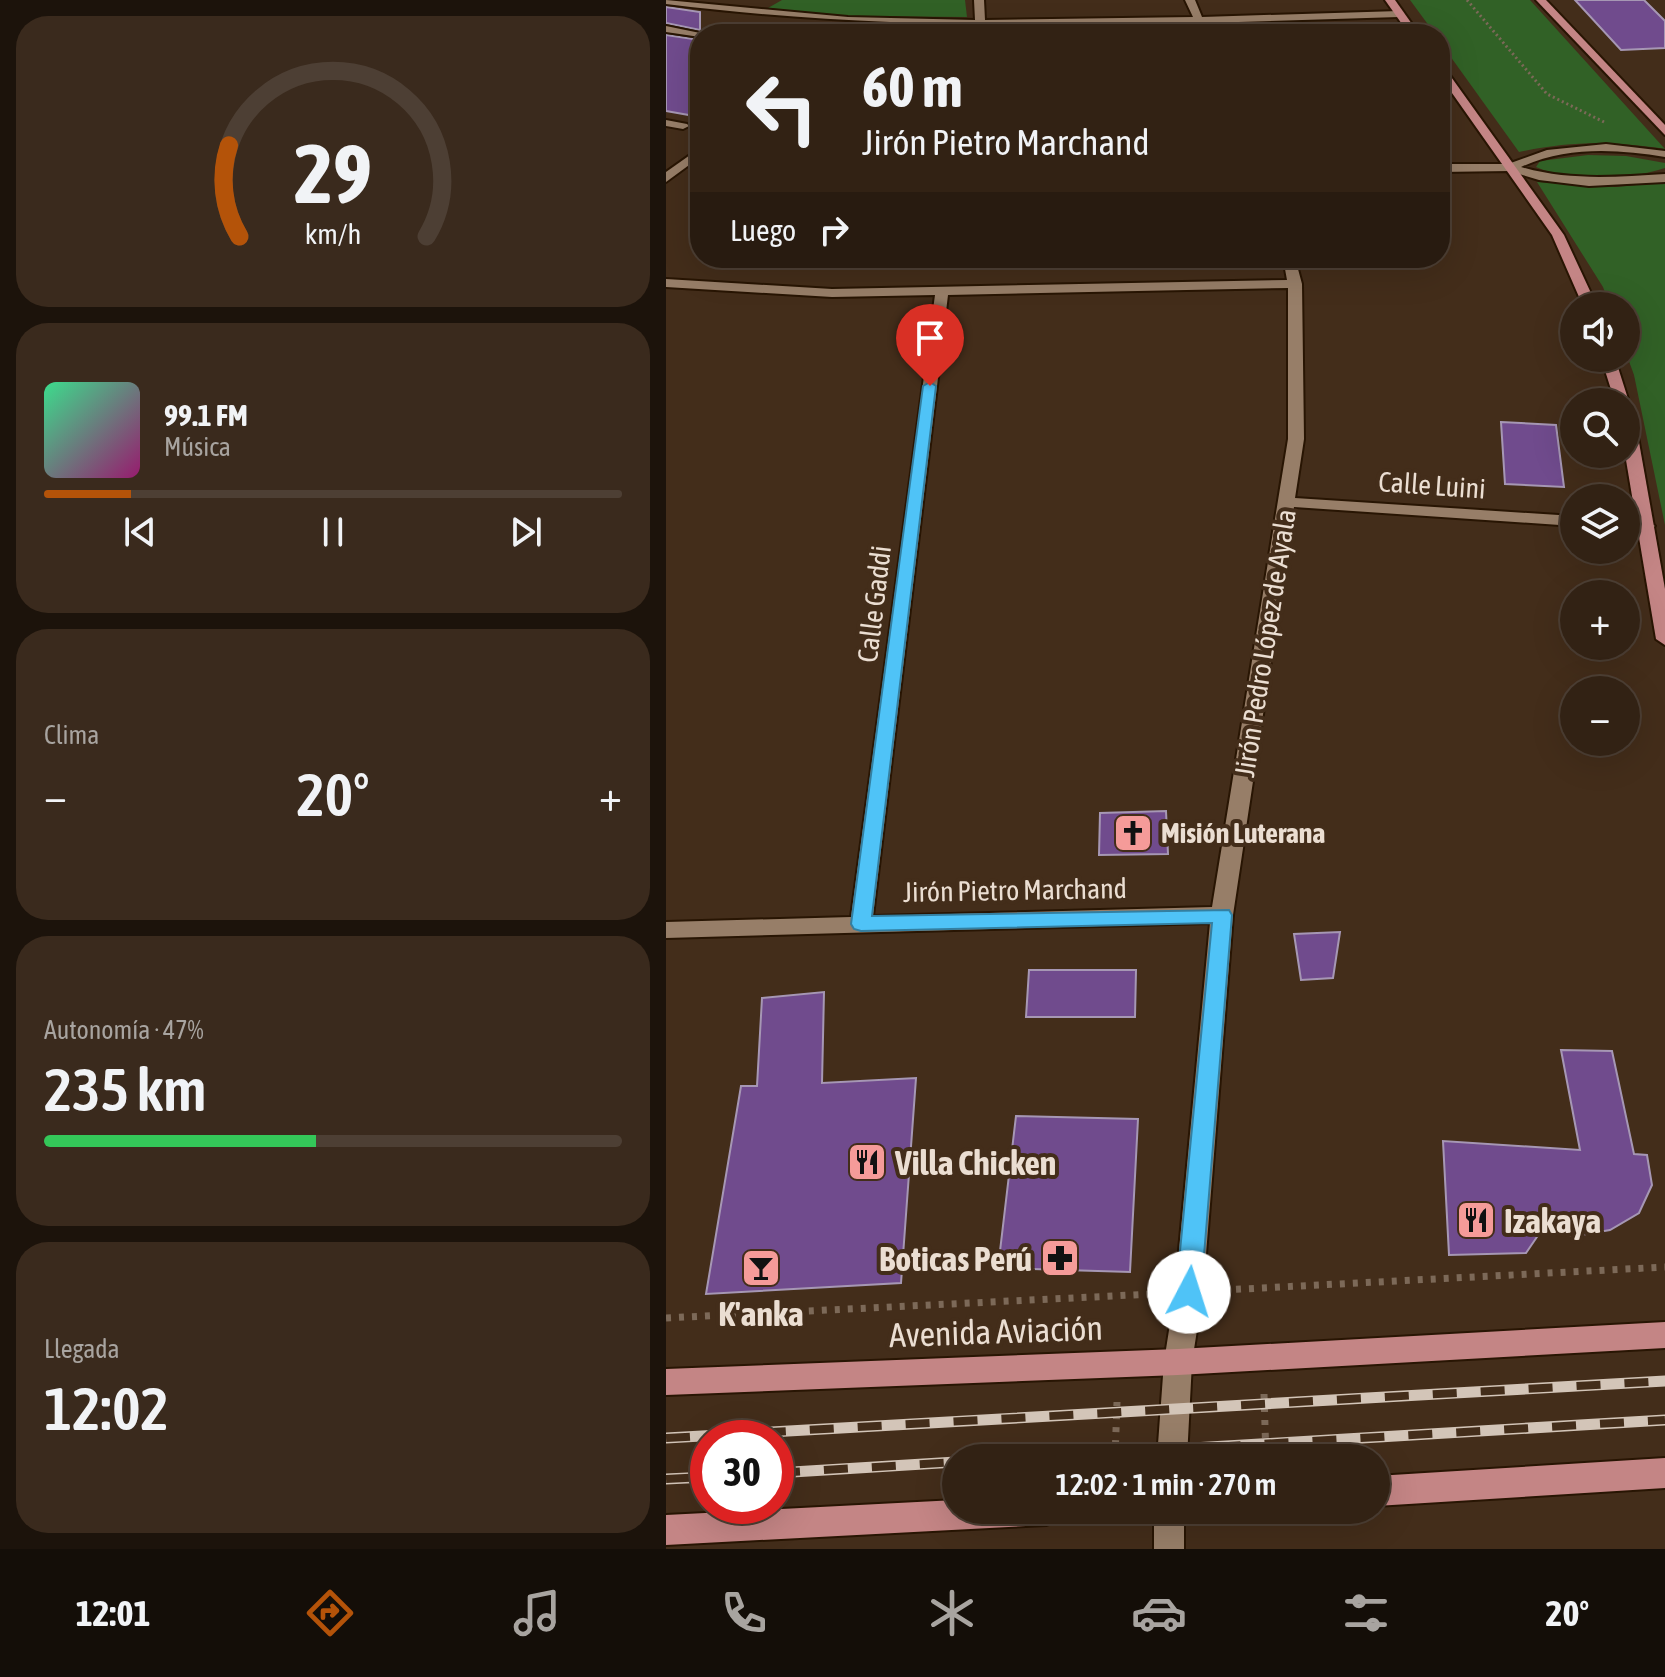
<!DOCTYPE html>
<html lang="es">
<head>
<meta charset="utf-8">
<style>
	:root { --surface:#322214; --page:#3a2a1d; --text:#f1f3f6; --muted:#a8a4a0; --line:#4d3f34; --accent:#b45309 }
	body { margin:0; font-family:"Asap Condensed",sans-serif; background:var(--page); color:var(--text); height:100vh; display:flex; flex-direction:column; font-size:30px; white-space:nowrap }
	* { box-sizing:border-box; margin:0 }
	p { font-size:26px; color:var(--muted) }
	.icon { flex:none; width:44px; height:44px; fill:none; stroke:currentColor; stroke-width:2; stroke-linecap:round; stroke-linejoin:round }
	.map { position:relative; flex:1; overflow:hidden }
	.drawer { display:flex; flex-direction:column; gap:16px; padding:16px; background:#1c130b; width:666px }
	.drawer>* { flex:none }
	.top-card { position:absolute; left:24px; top:24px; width:760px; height:244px; border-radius:32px; box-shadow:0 8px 32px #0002,0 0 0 2px var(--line); background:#322214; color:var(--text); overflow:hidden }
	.buttons { position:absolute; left:894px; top:292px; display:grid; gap:16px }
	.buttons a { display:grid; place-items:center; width:80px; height:80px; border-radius:50%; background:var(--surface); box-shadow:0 8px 32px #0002,0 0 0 2px var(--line); font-size:40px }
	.speed { position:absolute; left:24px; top:1420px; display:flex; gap:16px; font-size:40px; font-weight:700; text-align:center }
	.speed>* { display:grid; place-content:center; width:104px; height:104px; border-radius:50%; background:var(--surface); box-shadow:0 8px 32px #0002,0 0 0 2px var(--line); line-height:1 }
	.speed .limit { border:12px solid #d22; background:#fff; color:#111 }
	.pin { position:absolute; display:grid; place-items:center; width:68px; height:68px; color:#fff; margin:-82px -34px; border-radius:50% 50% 50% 0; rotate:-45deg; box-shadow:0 0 8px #0007 }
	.pin .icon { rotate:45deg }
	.me { position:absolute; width:88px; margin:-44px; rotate:5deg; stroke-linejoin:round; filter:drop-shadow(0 0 6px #0008) }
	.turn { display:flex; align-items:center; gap:28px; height:168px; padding:0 40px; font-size:36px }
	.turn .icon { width:104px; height:104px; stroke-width:2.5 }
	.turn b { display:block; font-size:56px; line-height:68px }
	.then { display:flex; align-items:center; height:76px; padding:0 40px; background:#0003; gap:16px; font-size:30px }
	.big { font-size:60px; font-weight:600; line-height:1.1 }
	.drawer .tile { flex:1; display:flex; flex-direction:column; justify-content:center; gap:12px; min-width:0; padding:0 28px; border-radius:32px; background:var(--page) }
	.drawer .dial { align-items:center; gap:0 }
	.dial svg { height:208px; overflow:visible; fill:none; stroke:var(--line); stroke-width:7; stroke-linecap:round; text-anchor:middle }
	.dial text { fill:var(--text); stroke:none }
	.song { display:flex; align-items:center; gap:24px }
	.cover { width:96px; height:96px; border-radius:12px; background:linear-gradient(135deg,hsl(150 70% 55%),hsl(320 70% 35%)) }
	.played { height:8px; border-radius:4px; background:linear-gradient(90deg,var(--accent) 15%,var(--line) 15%) }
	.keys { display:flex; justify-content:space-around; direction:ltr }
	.heat { display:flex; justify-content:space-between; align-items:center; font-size:44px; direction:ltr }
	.charge { height:12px; border-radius:6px; background:linear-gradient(90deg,#34c759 47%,var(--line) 0) }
	.trip { position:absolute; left:276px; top:1444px; width:448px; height:80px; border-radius:40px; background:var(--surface); box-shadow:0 8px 32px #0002,0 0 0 2px var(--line); font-weight:600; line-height:80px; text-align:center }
	.tabs { display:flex; height:128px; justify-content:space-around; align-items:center; background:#140e08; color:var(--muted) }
	.tabs .icon { width:56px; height:56px }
	.tabs .on { color:var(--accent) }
	.tabs b { font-size:36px; color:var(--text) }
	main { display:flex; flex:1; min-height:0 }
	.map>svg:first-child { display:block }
	.green { fill:#316126 }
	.building { fill:#704b8d; stroke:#a697b4; stroke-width:2 }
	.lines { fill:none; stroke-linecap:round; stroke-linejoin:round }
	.minor-casing { stroke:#281503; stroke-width:4 }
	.major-casing { stroke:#281503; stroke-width:4 }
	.path-far1 { stroke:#7c6958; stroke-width:3; stroke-dasharray:2 3; stroke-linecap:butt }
	.path { stroke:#7c6958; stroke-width:7; stroke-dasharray:5 8; stroke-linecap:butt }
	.minor { fill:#977e68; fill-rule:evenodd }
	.major { fill:#c48585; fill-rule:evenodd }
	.rail-casing { stroke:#d3c5b8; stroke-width:11 }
	.rail { stroke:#432d1a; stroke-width:8; stroke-dasharray:24; stroke-linecap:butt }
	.route { fill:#4fc3f7; stroke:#337fa1; stroke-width:2 }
	.labels { text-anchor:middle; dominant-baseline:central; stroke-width:8; stroke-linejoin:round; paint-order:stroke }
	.street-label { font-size:28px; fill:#ebded2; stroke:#432d1a }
	.poi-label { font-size:28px; font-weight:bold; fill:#ebded2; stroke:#432d1a; text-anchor:start }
	.near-poi-label { font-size:34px; font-weight:bold; fill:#ebded2; stroke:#432d1a; text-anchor:start }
	.near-street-label { font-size:34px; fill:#ebded2; stroke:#432d1a }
</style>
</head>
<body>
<main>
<section class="drawer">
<div class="tile dial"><svg viewBox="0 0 100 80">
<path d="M14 69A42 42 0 1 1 86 69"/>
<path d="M14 69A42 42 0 0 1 10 34" stroke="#b45309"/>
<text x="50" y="56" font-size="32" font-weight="700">29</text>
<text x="50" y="72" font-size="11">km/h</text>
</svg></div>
<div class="tile">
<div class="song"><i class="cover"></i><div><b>99.1 FM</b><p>Música</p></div></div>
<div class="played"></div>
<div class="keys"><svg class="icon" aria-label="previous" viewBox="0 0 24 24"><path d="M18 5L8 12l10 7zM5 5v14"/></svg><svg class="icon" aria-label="pause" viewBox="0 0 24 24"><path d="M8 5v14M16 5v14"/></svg><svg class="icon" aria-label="next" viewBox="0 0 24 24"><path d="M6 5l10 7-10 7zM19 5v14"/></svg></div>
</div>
<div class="tile"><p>Clima</p>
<div class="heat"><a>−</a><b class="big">20°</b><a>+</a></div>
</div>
<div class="tile"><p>Autonomía · 47%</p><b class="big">235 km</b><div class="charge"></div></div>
<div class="tile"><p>Llegada</p><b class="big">12:02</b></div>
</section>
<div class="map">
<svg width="999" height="1549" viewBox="0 0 999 1549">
	<rect width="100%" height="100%" fill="#432d1a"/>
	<!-- green -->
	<g class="green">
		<path d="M116,0H299L301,17L179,16L102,8Z"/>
		<path d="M744,0H864L999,149C945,141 906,141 853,152L774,42V34H769Z"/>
		<path d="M922,155L960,156L999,163V168C961,180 907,183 870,167L874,161Z"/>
		<path d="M871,182L950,187L999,182V525L968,375L960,353V306H944L937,287Z"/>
	</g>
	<!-- building -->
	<g class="building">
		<path d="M909,0H978L999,21V48L955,50Z"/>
		<path d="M0,7L34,12V30L0,23Z"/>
		<path d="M0,35L34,40V117L0,111Z"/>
		<path d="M835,422L890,425L898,487L839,484Z"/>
		<path d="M500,811L502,854L433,855L434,813Z"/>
		<path d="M674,932L667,978L635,980L628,934Z"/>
		<path d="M363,970H470L469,1017H360Z"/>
		<path d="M158,992L156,1083L250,1078L235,1283L40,1294L75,1086H91L96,998Z"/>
		<path d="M895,1050L946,1051L968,1154L981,1155L986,1185L973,1213L944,1230L909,1236L875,1231L860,1253L783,1255L777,1141L914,1150Z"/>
		<path d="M350,1116L472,1119L464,1272L332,1268Z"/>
	</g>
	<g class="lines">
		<defs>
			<g id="minor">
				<path d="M0,0L182,17L309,20L308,0H318L319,20L527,17L519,0H529L536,17L733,11L738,14L733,17L539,23L544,34H534L529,23C352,28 177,26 0,4Z"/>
				<path d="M0,26L39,34H34V37L0,32Z"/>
				<path d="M0,120L21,124L23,126L17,129L0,126Z"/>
				<path d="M940,144L999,151V157C951,149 901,146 855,167C902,181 950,177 999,174V182L923,186L873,180L843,171L774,172V164H842L881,150Z"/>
				<path d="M34,148V157L0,182V172Z"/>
				<path d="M617,258H629L636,284L638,439L629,498L908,516V526L628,507L567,915L537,1292L526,1362L521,1458H491L498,1362L509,1292L544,923L0,938V922L185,917L269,295L166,297L0,287V279L166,289L621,280ZM622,288V439L546,907L207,916L282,295Z"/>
				<path d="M960,520L981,521L989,526L981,531L960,530Z"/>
				<rect x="488" y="1510" width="30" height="39"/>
			</g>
			<g id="major">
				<path d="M719,0H729L753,34H743Z"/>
				<path d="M870,0H880L999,125V135Z"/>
				<path d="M774,66L778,67L898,235L931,306H917L886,235L774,76Z"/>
				<path d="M935,358H949L963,402L961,405L960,402H949Z"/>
				<path d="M960,409L968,414L999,589V645L990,639L959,454Z"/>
				<path d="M999,1322V1348L512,1375L0,1395V1369L512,1349Z"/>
				<path d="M999,1458V1488L710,1506V1476Z"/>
				<path d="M290,1500V1510H395L391,1521L380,1525L0,1545V1515Z"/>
			</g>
		</defs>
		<!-- minor casing -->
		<use href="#minor" class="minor-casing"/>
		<!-- major casing -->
		<use href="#major" class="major-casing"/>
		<!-- path-far1 -->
		<path class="path-far1" d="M801,0L881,94L938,122"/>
		<!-- path -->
		<g class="path">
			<path d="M557,1290L999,1267"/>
			<path d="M0,1318L487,1294"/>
			<path d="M598,1394L600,1458"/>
			<path d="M449,1458L451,1402"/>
		</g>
		<!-- minor -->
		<use href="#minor" class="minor"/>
		<!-- major -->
		<use href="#major" class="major"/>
		<defs>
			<g id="rail">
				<path d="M0,1438L999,1381"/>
				<path d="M359,1458L999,1420"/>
				<path d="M110,1473L290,1462"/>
				<path d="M0,1479L42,1477"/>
			</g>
		</defs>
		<!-- rail casing -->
		<use href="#rail" class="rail-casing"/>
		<!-- rail -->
		<use href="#rail" class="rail"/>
	</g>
	<!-- route -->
	<path class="route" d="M264,382L270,386L206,916L563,910L566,915L535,1292L531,1300L523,1303L514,1300L510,1292L546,923L195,931L188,929L185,924L257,386Z"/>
	<!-- icons -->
	<defs>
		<symbol id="church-square" viewBox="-11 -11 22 22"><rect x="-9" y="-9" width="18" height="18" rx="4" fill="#f59b99" stroke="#432d1a"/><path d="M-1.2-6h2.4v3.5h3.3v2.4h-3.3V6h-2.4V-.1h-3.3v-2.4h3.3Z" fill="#111"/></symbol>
		<symbol id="restaurant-square" viewBox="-11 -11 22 22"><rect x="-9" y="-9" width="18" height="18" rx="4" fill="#f59b99" stroke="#432d1a"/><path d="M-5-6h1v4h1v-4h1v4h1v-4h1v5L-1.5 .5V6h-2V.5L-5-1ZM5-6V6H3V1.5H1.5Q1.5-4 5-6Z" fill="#111"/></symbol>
		<symbol id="pharmacy-square" viewBox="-11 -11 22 22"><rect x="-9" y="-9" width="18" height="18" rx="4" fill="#f59b99" stroke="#432d1a"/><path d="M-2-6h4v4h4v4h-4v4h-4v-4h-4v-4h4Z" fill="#111"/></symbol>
		<symbol id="bar-square" viewBox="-11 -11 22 22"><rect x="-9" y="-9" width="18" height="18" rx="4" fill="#f59b99" stroke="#432d1a"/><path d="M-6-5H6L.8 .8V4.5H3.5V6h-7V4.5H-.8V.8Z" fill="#111"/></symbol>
	</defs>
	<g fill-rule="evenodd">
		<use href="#church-square" x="445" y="811" width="44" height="44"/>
		<use href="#restaurant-square" x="179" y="1140" width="44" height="44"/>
		<use href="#restaurant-square" x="788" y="1198" width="44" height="44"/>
		<use href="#pharmacy-square" x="372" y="1236" width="44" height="44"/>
		<use href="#bar-square" x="73" y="1246" width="44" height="44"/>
	</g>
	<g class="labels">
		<!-- street labels -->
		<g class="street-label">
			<text transform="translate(766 485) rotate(4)">Calle Luini</text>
			<text transform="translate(208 604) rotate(-83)">Calle Gaddi</text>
			<text transform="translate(599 643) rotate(-81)">Jirón Pedro López de Ayala</text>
			<text transform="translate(349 890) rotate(-1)">Jirón Pietro Marchand</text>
		</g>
		<!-- poi labels -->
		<g class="poi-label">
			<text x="495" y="833">Misión Luterana</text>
		</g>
		<!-- near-poi labels -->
		<g class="near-poi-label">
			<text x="229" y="1162">Villa Chicken</text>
			<text x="838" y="1220">Izakaya</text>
			<text x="366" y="1258" text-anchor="end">Boticas Perú</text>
			<text x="95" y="1313" text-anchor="middle">K'anka</text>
		</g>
		<!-- near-street labels -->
		<g class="near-street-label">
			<text transform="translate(330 1331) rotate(-2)">Avenida Aviación</text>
		</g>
	</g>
</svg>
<div class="buttons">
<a><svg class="icon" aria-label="sound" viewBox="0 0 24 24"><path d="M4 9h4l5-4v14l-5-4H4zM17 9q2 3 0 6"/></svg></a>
<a><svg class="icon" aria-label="search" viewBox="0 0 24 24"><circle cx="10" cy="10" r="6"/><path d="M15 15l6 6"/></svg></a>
<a><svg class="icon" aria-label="layers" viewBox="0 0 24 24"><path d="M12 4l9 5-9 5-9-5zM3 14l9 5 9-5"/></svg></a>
<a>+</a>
<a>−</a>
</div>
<div class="speed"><div class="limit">30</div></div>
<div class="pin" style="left:264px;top:386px;background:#d93025"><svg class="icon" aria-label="arrive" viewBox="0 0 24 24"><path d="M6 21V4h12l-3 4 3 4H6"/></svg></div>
<svg class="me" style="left:523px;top:1292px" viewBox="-20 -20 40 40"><circle r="19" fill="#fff"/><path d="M0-13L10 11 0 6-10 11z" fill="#4fc3f7"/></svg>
<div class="trip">12:02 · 1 min · 270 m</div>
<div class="top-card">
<div class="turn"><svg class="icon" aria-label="left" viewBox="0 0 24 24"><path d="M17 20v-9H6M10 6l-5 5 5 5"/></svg><div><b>60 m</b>Jirón Pietro Marchand</div></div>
<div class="then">Luego<svg class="icon" aria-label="right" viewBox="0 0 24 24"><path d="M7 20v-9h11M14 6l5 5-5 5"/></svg></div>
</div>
</div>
</main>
<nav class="tabs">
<b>12:01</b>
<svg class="icon on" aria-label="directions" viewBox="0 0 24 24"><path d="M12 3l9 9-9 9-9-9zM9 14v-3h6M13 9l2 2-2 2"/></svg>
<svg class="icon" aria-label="music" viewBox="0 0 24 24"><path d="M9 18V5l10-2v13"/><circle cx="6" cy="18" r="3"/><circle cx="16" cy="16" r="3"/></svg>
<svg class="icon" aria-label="phone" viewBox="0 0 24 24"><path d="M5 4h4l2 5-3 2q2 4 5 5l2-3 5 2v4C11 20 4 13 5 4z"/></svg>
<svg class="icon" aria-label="climate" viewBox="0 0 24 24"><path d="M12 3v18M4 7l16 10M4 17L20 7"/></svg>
<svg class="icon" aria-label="car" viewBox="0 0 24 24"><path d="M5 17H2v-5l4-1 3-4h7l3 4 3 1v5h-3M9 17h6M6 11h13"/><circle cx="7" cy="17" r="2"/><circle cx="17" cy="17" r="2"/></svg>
<svg class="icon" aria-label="filters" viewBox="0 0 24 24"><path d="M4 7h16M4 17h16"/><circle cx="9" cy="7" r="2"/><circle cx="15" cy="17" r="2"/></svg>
<b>20°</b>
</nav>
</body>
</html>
